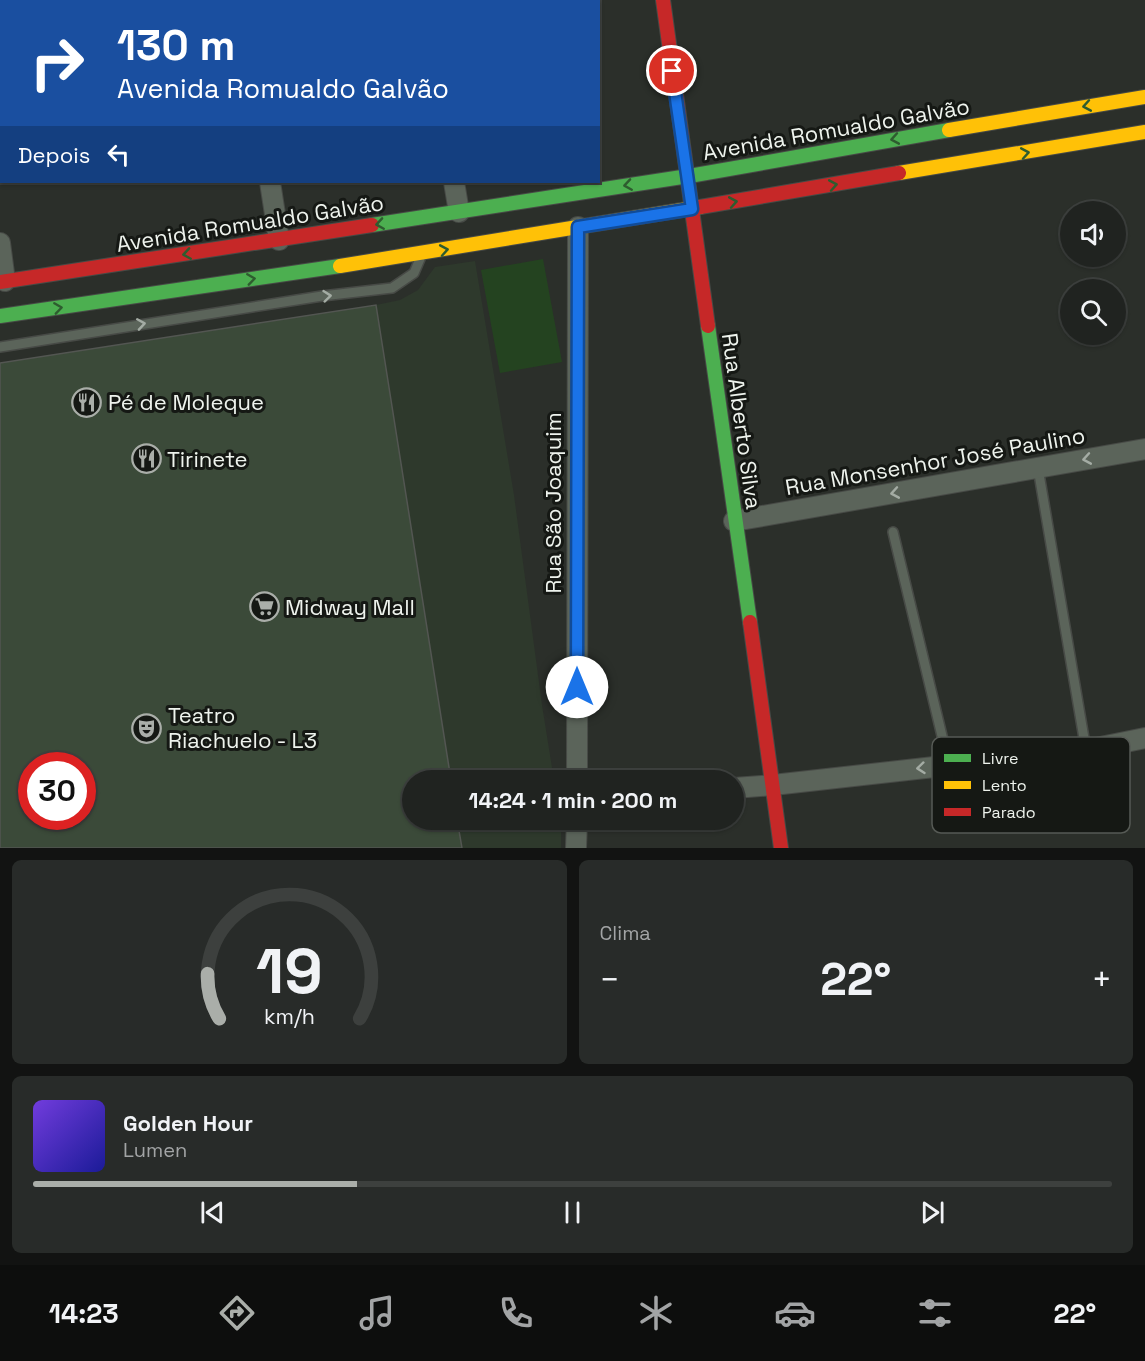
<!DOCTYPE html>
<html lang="pt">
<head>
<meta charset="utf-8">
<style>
	:root { --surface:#202320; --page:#282b29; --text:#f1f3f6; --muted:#a2a4a5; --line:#3d403e; --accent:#aaaea9 }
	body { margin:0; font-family:"Space Grotesk",sans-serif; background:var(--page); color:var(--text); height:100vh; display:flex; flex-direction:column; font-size:22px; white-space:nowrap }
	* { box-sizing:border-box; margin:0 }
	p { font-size:20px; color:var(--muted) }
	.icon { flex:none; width:33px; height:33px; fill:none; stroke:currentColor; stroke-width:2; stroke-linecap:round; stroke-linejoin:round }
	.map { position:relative; height:848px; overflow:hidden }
	.sheet { display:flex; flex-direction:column; gap:12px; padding:12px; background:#121312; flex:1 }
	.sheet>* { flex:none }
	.top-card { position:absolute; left:0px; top:0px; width:600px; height:183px; box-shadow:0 2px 4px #0004,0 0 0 2px var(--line); background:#1a4fa0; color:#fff; overflow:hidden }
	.buttons { position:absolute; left:1060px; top:201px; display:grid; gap:12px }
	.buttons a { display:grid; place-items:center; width:66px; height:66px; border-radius:50%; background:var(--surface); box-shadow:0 2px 4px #0004,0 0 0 2px var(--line); font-size:30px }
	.speed { position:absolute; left:18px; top:752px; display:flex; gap:12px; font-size:30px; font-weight:700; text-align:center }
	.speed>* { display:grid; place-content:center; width:78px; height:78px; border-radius:50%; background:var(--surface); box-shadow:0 2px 4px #0004,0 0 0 2px var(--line); line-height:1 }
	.speed .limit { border:9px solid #d22; background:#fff; color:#111 }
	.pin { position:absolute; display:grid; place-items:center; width:51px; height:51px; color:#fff; margin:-26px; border:3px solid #fff; border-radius:50%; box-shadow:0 2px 6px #0007 }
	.me { position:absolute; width:66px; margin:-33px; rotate:0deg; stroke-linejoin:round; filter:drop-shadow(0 0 4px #0008) }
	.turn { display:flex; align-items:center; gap:21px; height:126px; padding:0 18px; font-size:27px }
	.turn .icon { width:78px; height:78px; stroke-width:2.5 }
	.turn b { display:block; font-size:42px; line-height:51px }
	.then { display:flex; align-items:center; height:57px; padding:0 18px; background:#0003; gap:12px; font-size:22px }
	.big { font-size:45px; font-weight:600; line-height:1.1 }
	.sheet .card { flex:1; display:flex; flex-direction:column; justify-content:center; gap:9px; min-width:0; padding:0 21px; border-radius:9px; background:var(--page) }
	.sheet .dial { align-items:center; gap:0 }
	.dial svg { height:156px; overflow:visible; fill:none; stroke:var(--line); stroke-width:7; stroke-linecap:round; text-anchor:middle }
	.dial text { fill:var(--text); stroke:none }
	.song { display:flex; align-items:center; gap:18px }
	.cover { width:72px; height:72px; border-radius:9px; background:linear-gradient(135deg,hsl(260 70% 55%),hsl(240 70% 35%)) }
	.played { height:6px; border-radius:3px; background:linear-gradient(90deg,var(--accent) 30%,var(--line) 30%) }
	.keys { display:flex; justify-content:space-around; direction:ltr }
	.heat { display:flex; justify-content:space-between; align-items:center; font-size:33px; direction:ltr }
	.sheet .tiles { flex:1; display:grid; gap:12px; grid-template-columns:1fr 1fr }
	.card:last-child { grid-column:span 2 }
	.trip { position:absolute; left:402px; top:770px; width:342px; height:60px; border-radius:30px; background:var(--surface); box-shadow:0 2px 4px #0004,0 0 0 2px var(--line); font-weight:600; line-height:60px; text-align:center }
	.tab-bar { display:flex; height:96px; justify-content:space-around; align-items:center; background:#0d0e0d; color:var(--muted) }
	.tab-bar .icon { width:42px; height:42px }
	.tab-bar .on { color:var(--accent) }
	.tab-bar b { font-size:27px; color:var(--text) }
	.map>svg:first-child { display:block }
	.built { fill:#2e392c; fill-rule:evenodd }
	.green { fill:#244320 }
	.building { fill:#3b4a39; stroke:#535652; stroke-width:1.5; fill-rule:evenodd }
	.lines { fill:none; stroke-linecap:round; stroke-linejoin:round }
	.lane-casing { stroke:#474a46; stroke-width:12 }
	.street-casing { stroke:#474a46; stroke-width:22 }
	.fast-casing { stroke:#474a46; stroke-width:16 }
	.slow-casing { stroke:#474a46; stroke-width:16 }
	.jam-casing { stroke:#474a46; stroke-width:16 }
	.lane { stroke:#5b645a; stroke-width:9 }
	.street { stroke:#5b645a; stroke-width:20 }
	.fast { stroke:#4caf50; stroke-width:14 }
	.slow { stroke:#ffc107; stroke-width:14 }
	.jam { stroke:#c62828; stroke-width:14 }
	.oneway { stroke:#2e5c2f }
	.oneway2 { stroke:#a4aca4 }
	.route-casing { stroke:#114b97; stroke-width:15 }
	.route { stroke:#1a73e8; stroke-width:10 }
	.labels { text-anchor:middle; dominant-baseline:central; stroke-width:6; stroke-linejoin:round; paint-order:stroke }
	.street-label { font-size:22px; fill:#eef3ed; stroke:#151814 }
	.poi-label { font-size:22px; fill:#eef3ed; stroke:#151814; text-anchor:start }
	.key { fill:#151814; stroke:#565a55; stroke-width:1.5 }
	.key-label { font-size:16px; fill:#eef3ed }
</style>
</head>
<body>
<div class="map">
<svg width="1145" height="848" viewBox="0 0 1145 848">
	<rect width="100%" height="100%" fill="#2b2f2a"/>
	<!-- built -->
	<path class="built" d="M475,261L514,495L542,705L554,780H412V819H561V848H0V363L376,305L400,300L418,290L435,267ZM32,765H82V816H32Z"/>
	<!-- green -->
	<path class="green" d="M543,259L562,362L500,373L481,270Z"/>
	<!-- building -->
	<path class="building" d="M376,305L451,780H412V819H457L462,848H0V363ZM32,765H82V816H32Z"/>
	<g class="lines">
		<defs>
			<g id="lane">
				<path d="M0,347L322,296L392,288L414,273L420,259"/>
				<path d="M1038,468L1086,750"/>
				<path d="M893,532L949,765"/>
			</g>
			<g id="street">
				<path d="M244,0V2"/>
				<path d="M429,0V2"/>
				<path d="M270,182L279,240"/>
				<path d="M454,182L459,212"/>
				<path d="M0,243L5,281"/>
				<path d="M734,521L1145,449"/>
				<path d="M577,780L578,227"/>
				<path d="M734,788L773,785L1086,750L1145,738"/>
				<path d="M576,848L577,819"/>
			</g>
			<g id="fast">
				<path d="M372,225L695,175L949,130"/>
				<path d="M0,316L340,266"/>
				<path d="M708,326L750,622"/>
			</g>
			<g id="slow">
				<path d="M949,130L1145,97"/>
				<path d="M899,173L1145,132"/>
				<path d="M340,266L700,207"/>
			</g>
			<g id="jam">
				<path d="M663,0L708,326"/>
				<path d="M700,207L899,173"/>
				<path d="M0,282L372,225"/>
				<path d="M750,622L781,848"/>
			</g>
		</defs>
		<!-- lane casing -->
		<use href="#lane" class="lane-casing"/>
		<!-- street casing -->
		<use href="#street" class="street-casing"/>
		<!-- fast casing -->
		<use href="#fast" class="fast-casing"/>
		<!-- slow casing -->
		<use href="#slow" class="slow-casing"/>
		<!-- jam casing -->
		<use href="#jam" class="jam-casing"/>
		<!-- lane -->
		<use href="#lane" class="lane"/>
		<!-- street -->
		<use href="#street" class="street"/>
		<!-- fast -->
		<use href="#fast" class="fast"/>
		<!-- slow -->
		<use href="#slow" class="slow"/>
		<!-- jam -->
		<use href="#jam" class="jam"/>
	</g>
	<!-- one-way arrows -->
	<defs><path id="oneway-chevron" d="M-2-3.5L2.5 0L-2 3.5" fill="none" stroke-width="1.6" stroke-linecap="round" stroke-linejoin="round" transform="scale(1.5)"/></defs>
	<g class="oneway">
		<use href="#oneway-chevron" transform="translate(1087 106) rotate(170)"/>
		<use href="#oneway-chevron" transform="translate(895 139) rotate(170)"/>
		<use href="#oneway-chevron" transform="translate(1025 153) rotate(-10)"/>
		<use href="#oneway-chevron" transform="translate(628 185) rotate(171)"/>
		<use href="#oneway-chevron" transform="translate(833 185) rotate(-10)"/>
		<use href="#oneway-chevron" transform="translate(733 202) rotate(-10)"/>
		<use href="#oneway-chevron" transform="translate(380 224) rotate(171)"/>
		<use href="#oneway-chevron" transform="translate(444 250) rotate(-10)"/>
		<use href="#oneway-chevron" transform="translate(187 254) rotate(171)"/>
		<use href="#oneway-chevron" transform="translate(251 279) rotate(-8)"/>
		<use href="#oneway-chevron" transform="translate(58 308) rotate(-8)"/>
	</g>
	<g class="oneway2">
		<use href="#oneway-chevron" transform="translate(327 296) rotate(-6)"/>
		<use href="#oneway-chevron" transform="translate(141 324) rotate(-9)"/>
		<use href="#oneway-chevron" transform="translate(1087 459) rotate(170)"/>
		<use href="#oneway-chevron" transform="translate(895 493) rotate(170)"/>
		<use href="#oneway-chevron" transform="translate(921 768) rotate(174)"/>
	</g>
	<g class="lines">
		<defs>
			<path id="route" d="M577,687L578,227L692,209L672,71"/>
		</defs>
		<!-- route casing -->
		<use href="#route" class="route-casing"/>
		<!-- route -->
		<use href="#route" class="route"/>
	</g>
	<!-- icons -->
	<defs>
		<symbol id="restaurant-ring" viewBox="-11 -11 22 22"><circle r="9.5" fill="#151814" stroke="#aaaea9" stroke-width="1.5"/><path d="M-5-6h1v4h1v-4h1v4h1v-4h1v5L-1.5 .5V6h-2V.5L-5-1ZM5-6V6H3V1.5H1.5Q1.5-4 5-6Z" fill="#aaaea9"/></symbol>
		<symbol id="supermarket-ring" viewBox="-11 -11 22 22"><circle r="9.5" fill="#151814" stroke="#aaaea9" stroke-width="1.5"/><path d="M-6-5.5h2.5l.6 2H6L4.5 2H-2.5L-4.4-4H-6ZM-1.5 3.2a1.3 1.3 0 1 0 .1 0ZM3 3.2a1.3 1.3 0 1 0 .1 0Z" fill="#aaaea9"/></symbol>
		<symbol id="theatre-ring" viewBox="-11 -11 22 22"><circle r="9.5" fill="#151814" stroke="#aaaea9" stroke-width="1.5"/><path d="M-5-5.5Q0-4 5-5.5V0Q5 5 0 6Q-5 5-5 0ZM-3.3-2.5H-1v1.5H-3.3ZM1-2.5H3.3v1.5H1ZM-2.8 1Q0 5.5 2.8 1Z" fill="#aaaea9"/></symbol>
	</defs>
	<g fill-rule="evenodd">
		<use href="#restaurant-ring" x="70" y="386" width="33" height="33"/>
		<use href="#restaurant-ring" x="130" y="442" width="33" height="33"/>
		<use href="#supermarket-ring" x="248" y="590" width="33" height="33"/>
		<use href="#theatre-ring" x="130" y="712" width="33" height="33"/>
	</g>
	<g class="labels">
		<!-- street labels -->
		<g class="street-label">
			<text transform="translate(836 129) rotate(-10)">Avenida Romualdo Galvão</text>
			<text transform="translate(250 223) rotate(-9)">Avenida Romualdo Galvão</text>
			<text transform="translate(742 421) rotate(82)">Rua Alberto Silva</text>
			<text transform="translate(935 461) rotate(-10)">Rua Monsenhor José Paulino</text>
			<text transform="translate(553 503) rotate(-90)">Rua São Joaquim</text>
		</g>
		<!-- poi labels -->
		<g class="poi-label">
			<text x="108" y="402">Pé de Moleque</text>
			<text x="167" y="459">Tirinete</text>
			<text x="285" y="607">Midway Mall</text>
			<text x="168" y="715">Teatro<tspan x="168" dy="25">Riachuelo - L3</tspan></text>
		</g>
	</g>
	<!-- legend -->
	<rect x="932" y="737" width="198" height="96" rx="9" class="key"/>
	<rect x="944" y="754" width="27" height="8" fill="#4caf50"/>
	<rect x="944" y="781" width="27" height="8" fill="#ffc107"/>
	<rect x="944" y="808" width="27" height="8" fill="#c62828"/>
	<g class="key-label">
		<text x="982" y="764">Livre</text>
		<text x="982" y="791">Lento</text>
		<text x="982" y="818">Parado</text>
	</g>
</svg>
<div class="buttons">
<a><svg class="icon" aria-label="sound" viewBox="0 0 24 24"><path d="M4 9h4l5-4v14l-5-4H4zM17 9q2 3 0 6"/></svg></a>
<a><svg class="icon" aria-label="search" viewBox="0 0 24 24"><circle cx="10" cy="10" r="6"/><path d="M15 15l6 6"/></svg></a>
</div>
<div class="speed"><div class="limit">30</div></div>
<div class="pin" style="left:672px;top:71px;background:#d93025"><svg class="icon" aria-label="arrive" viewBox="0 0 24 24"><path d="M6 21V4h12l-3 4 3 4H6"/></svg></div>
<svg class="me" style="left:577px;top:687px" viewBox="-20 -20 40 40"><circle r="19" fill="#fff"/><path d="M0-13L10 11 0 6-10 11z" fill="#1a73e8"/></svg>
<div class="trip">14:24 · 1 min · 200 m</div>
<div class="top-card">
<div class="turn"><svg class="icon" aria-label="right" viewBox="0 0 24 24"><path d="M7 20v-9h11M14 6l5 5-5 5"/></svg><div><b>130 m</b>Avenida Romualdo Galvão</div></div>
<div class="then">Depois<svg class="icon" aria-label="left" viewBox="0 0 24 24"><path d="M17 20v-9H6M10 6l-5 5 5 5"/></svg></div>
</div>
</div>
<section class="sheet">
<div class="tiles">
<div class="card dial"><svg viewBox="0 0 100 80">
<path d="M14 69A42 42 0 1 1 86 69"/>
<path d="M14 69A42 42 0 0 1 8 46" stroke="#aaaea9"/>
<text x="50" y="56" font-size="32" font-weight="700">19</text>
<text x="50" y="72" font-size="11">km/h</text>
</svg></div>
<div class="card"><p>Clima</p>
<div class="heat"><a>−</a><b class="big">22°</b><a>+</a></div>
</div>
<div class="card">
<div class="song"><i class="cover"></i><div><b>Golden Hour</b><p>Lumen</p></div></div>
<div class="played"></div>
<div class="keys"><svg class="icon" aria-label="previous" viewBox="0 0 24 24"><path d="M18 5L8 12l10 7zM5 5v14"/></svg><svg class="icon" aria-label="pause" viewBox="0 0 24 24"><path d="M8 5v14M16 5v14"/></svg><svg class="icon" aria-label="next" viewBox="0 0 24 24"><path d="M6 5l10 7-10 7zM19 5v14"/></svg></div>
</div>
</div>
</section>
<nav class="tab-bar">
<b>14:23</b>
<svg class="icon on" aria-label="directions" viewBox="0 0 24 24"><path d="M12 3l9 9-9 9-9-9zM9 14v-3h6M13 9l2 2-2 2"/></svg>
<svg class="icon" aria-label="music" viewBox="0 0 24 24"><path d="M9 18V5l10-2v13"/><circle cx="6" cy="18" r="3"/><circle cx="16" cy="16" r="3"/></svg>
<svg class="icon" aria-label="phone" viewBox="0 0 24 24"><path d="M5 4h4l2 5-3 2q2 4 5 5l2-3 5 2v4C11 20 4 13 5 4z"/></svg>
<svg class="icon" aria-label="climate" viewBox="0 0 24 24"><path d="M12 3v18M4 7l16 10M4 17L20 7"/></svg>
<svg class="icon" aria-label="car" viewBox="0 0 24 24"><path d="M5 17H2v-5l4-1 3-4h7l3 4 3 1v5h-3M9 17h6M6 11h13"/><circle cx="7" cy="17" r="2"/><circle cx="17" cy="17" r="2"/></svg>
<svg class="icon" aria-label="filters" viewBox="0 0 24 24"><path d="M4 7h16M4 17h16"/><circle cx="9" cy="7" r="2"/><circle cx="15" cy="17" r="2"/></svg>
<b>22°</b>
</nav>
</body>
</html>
